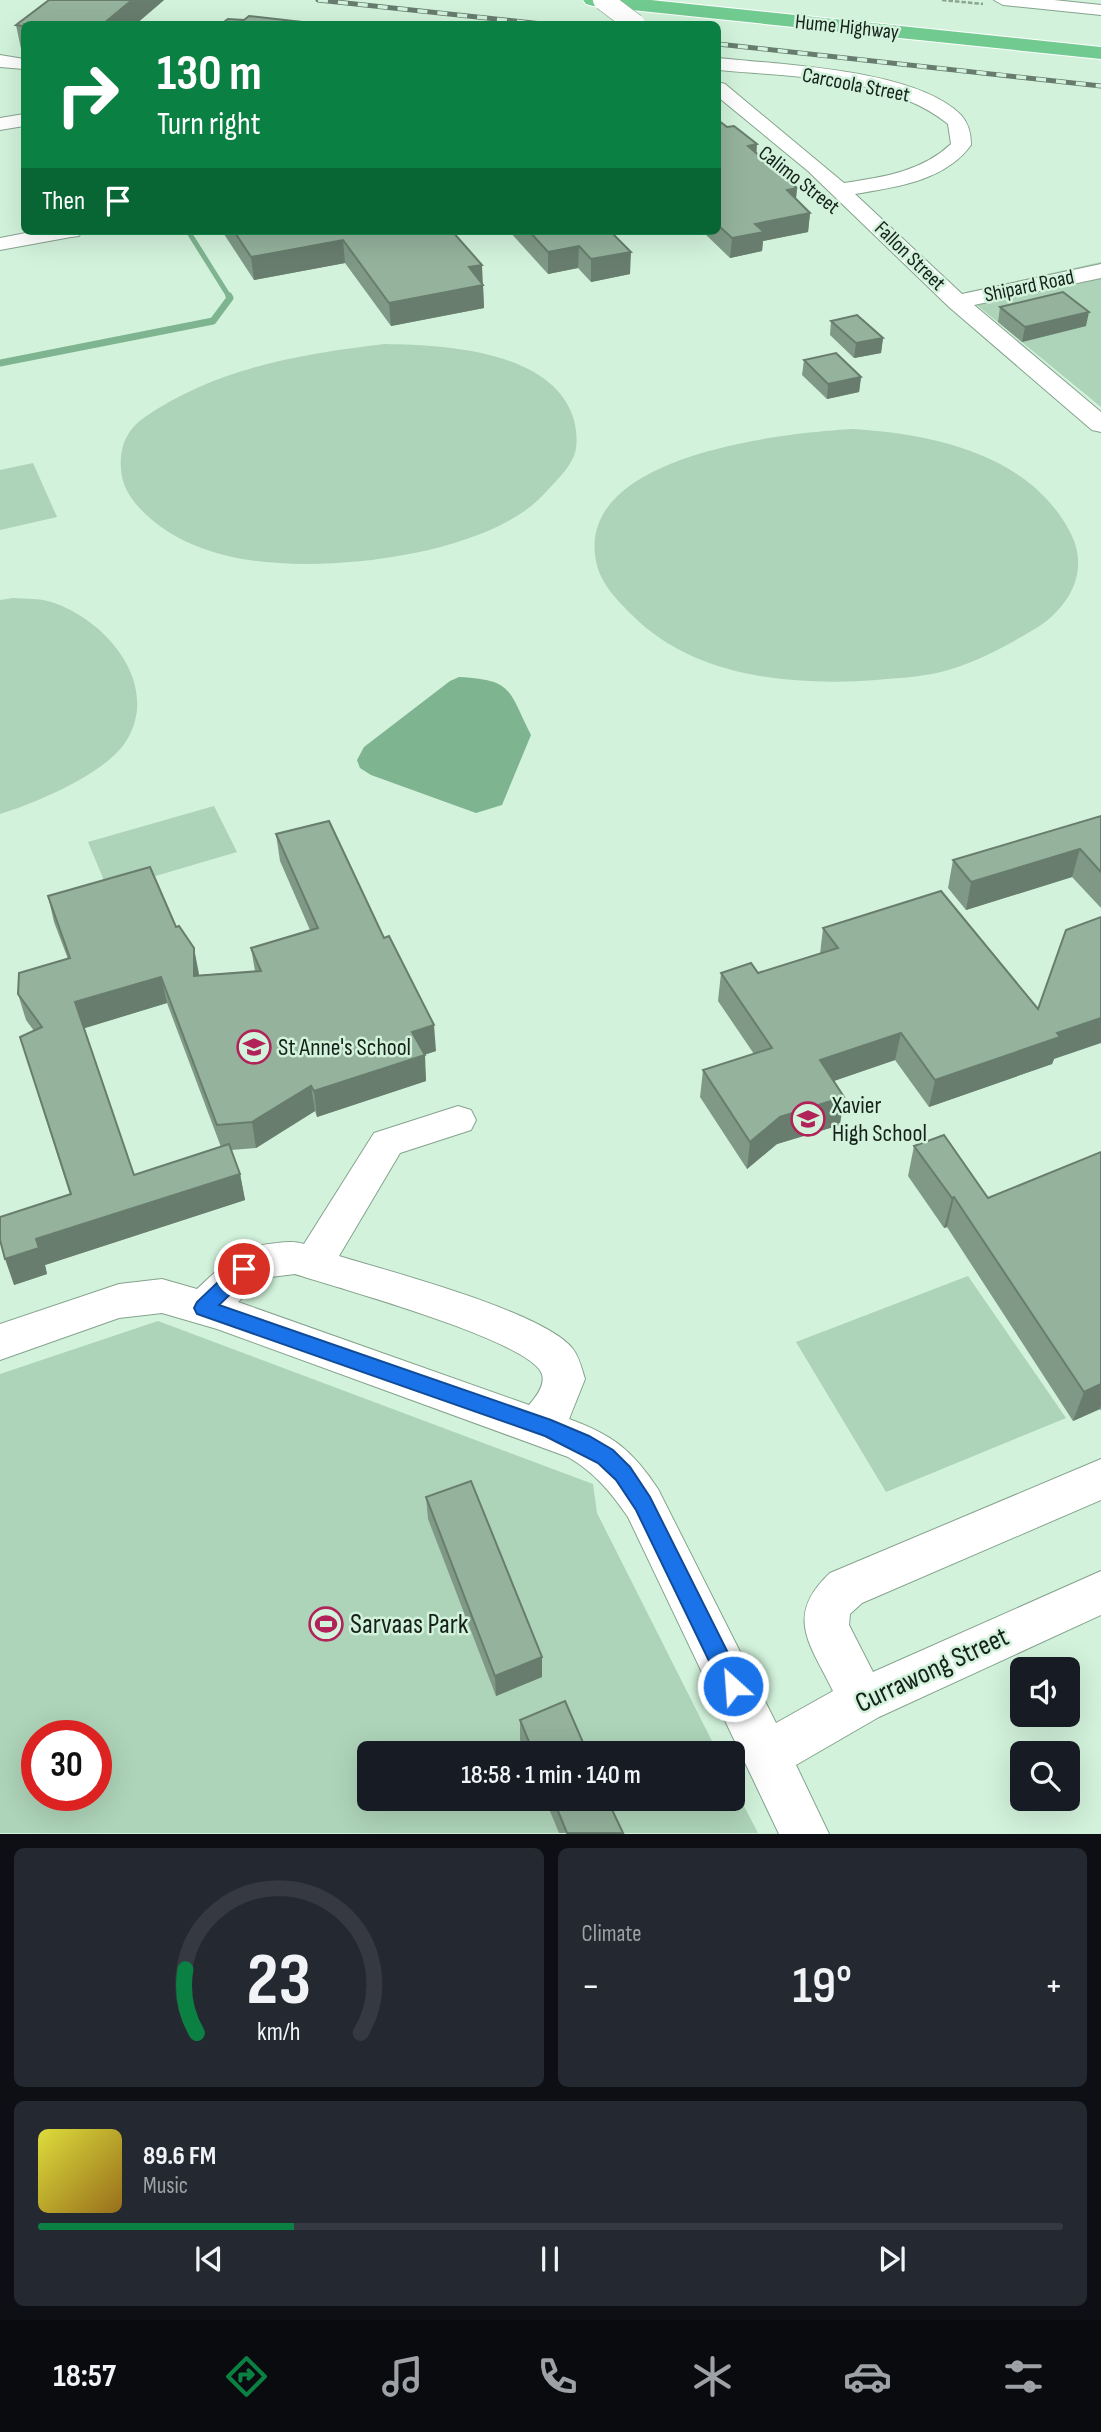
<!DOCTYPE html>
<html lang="en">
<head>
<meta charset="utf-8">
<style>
	:root { --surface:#171b24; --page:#242831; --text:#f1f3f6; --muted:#9ea1a6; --line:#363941; --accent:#0b8043 }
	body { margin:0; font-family:"Sofia Sans Condensed",sans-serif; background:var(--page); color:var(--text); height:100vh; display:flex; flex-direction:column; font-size:26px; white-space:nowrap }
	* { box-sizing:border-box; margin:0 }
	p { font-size:23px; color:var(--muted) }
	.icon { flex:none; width:38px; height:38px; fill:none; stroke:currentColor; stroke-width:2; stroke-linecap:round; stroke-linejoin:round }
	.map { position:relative; height:1834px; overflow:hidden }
	.panel { display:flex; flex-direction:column; gap:14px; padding:14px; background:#0d0f14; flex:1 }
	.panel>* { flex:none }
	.banner { position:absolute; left:21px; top:21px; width:700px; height:214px; border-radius:10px; box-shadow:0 7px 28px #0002; background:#0b8043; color:#fff; overflow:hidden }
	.buttons { position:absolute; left:1010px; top:1657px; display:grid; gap:14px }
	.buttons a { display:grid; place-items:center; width:70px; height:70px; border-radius:10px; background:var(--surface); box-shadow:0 7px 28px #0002; font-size:35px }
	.speed { position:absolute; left:21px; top:1720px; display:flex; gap:14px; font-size:35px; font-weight:700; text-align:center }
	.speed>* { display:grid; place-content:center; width:91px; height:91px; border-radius:50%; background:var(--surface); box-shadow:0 7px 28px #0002; line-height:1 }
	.speed .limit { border:10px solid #d22; background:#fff; color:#111 }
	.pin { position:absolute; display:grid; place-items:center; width:60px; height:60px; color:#fff; margin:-30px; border:4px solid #fff; border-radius:50%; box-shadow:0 2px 7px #0007 }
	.me { position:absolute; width:77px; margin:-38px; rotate:334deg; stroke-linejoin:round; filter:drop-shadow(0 0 5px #0008) }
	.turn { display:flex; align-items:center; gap:24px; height:147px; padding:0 21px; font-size:32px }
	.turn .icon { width:91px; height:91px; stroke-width:2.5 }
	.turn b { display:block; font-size:49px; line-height:60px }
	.then { display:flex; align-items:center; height:66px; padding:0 21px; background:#0003; gap:14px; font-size:26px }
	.big { font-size:52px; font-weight:600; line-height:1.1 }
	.panel .widget { flex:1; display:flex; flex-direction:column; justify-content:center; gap:10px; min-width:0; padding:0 24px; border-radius:10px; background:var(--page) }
	.panel .dial { align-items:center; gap:0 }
	.dial svg { height:182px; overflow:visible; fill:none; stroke:var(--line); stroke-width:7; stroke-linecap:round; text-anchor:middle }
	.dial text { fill:var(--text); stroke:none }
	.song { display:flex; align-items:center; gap:21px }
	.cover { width:84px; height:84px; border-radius:10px; background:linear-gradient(135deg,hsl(60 70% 55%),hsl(40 70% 35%)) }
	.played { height:7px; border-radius:4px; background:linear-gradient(90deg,var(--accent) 25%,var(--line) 25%) }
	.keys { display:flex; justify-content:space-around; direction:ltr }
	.heat { display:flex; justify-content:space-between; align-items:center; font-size:38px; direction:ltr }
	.panel .tiles { flex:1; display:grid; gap:14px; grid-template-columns:1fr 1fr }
	.widget:last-child { grid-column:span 2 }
	.trip { position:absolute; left:357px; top:1741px; width:388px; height:70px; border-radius:10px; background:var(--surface); box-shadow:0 7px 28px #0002; font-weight:600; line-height:70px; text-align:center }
	.menu { display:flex; height:112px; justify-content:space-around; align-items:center; background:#090b0e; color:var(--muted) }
	.menu .icon { width:49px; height:49px }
	.menu .active { color:var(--accent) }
	.menu b { font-size:32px; color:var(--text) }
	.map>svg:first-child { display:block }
	.green { fill:#add3b8; fill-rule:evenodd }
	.water { fill:#7eb48f }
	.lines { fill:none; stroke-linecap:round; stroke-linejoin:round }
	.stream-far1 { stroke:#7eb48f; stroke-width:5 }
	.stream { stroke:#7eb48f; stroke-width:7 }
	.minor-casing { stroke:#85a38d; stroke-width:2 }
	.highway-casing { stroke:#fff; stroke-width:2 }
	.path { stroke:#8ca593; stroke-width:2.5; stroke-dasharray:4.5 2; stroke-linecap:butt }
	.minor { fill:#fff; fill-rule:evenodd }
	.highway { fill:#71cb91; fill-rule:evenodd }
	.rail-casing { stroke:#677c6e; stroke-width:5 }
	.rail { stroke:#d2f2db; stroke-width:3.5; stroke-dasharray:10; stroke-linecap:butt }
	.minor-bridge-casing { stroke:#85a38d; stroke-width:21; stroke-linecap:butt }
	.minor-bridge { stroke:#fff; stroke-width:20 }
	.wall { fill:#7f9986; fill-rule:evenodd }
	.shaded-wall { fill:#687d6d }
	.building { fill:#94b29c; stroke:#687d6d; stroke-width:2 }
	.route { fill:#1a73e8; stroke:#114b97; stroke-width:2 }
	.labels { text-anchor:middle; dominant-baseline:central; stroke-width:5; stroke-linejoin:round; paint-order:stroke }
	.far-street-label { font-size:21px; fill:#152119; stroke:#d2f2db }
	.poi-label { font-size:24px; fill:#152119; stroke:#d2f2db; text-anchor:start }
	.near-poi-label { font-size:28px; fill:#152119; stroke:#d2f2db; text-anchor:start }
	.near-street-label { font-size:28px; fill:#152119; stroke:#d2f2db }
</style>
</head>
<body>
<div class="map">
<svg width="1101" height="1834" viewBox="0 0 1101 1834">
	<rect width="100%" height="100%" fill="#d2f2db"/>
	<!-- green -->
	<g class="green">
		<path d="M1101,262V407L978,306L966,292Z"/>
		<path d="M385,344C443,345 551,350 573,417C577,430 579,448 572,460C566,472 553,484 544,494C485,559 305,577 224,555C197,548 172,537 151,519C136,506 122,490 121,469C119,447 127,429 145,417C216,368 301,354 385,344Z"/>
		<path d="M853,429C934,434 1033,455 1072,536C1090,575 1066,611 1033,630C1004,647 973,664 941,672C920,677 898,678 876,680C792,686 695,678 632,615C617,600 600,583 596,561C575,454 784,433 853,429Z"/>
		<path d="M33,463L57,517L0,530V470Z"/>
		<path d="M13,598C25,599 39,598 51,602C103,618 160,681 128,738C110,772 36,803 0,814V600Z"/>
		<path d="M214,806L237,852L108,890L88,842Z"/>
		<path d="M968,1276L1066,1418L886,1492L796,1342Z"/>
		<path d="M158,1321L593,1484L597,1513L718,1753L369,1754V1799H733V1785L758,1833H0V1374ZM37,1736H96V1796H37Z"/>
	</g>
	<!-- water -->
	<path class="water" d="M459,677C514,680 508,690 531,735L502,805L476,813L371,775L360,768L357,760L364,747L450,681Z"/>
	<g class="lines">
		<!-- stream-far1 -->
		<path class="stream-far1" d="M188,231L230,298"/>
		<!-- stream -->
		<path class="stream" d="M0,363L213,321L230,298L229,296"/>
		<defs>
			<g id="minor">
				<path d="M994,0H1054L1101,5V15L1003,5Z"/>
				<path d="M0,55L24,59V69L0,67Z"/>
				<path d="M718,58C781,65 916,69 961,115C969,124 971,134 971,145C945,181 896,187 855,194L962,294L1101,264V278L974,305L1101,412V432L1092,430L949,307L808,171L718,97V82L725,84L844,183C883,177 921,172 951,144L948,124C889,76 791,77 718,70Z"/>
				<path d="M24,114V126L0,130V118Z"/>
				<path d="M36,231H82L79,236L71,237L0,250V238Z"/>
				<path d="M458,1106L471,1110L476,1120L471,1130L400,1153L339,1256C388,1271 545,1312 573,1349C579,1357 582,1369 585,1379L569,1419C613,1435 632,1450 658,1489L776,1723L833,1691C810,1644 784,1616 830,1573L1101,1459V1500L862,1603L850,1614L849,1625L873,1672L1101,1571V1615L879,1717L796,1765L829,1834H779L628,1517C610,1491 595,1473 568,1457L217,1329L162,1313L119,1318L0,1360V1324L119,1284L162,1279L197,1289C224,1264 239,1246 277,1243C286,1242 294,1241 304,1244L374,1133ZM295,1274C338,1288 524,1339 541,1372C547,1383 536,1397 529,1405L238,1302L263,1278Z"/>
			</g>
			<path id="highway" d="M583,0H651L1101,47V59L593,6L586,4Z"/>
		</defs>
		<!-- minor casing -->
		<use href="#minor" class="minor-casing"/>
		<!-- highway casing -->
		<use href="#highway" class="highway-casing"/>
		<!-- path -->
		<path class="path" d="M942,0L983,4"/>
		<!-- minor -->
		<use href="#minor" class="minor"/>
		<!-- highway -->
		<use href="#highway" class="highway"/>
		<defs>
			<g id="rail">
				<path d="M318,0L542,24"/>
				<path d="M718,44L1101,86"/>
			</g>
		</defs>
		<!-- rail casing -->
		<use href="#rail" class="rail-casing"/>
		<!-- rail -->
		<use href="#rail" class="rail"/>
		<defs>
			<path id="minor-bridge" d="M603,0L635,24"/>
		</defs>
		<!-- minor-bridge casing -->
		<use href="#minor-bridge" class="minor-bridge-casing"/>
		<!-- minor-bridge -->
		<use href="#minor-bridge" class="minor-bridge"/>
	</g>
	<!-- wall -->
	<g class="wall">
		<path d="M49,0H164L136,24H24V50L21,49L16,25Z"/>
		<path d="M718,120L797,188L796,199L810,213L808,232L763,241L762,251L730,258L702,231H718Z"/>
		<path d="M222,231H452L483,285L484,308L391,326L345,263L254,280Z"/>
		<path d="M509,231H610L630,274L591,282L578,268L548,274Z"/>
		<path d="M1000,307L1086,326L1022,342L998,322Z"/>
		<path d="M831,321L883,338L881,353L854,358L830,335Z"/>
		<path d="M804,360L861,377L859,392L827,399L802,375Z"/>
		<path d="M1101,816V908L1072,877L966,910L948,888L953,860Z"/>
		<path d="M276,834L436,1051L424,1055L426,1081L317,1117L315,1111L256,1148L231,1150L240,1174L245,1200L45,1265L47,1274L14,1285L70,1195L20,1037L34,1031L26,1020L18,994L68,959L54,922L48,896L176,927L199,975L255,971L251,948L310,930L280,861ZM167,1003L221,1147L134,1175L84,1028Z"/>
		<path d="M823,928L1054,1059L1052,1064L929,1107L895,1060L834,1081L840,1125L777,1144L747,1169L700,1097L703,1070L754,1054L718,1001L721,973H758L820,954Z"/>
		<path d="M914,1146L988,1198L1101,1152V1411L1100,1409L1073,1421L947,1227L944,1228L908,1176Z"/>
		<path d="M426,1497L542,1677L496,1696L428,1519Z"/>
		<path d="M520,1720L588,1754H526L520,1740Z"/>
		<path d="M545,1799H607L623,1833H559Z"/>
	</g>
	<!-- shaded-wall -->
	<g class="shaded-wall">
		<path d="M132,0H164L136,24H103Z"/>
		<path d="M757,144L756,163L748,146Z"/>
		<path d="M797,188L795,207L787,190Z"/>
		<path d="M810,213L808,232L763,241L762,251L730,258L732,238L755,224Z"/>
		<path d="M343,240L345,263L254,280L251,257Z"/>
		<path d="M579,246L578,268L548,274V252Z"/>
		<path d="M631,252L630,274L591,282V259Z"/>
		<path d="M482,265L484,308L391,326L389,303L469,267Z"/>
		<path d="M1089,312L1086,326L1022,342L1025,327Z"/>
		<path d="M883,338L881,353L854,358L856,343Z"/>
		<path d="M861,377L859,392L827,399L828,384Z"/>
		<path d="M1080,849L1072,877L966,910L971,882Z"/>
		<path d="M194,948L199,974V1002L194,976Z"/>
		<path d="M161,977L167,1003L82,1029L75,1002Z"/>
		<path d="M1101,1018V1043L1054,1059L1052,1064L929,1107L935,1080L1057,1033Z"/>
		<path d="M434,1025L436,1051L414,1058L412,1032Z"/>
		<path d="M901,1033L895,1060L816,1087L820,1060Z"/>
		<path d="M425,1055L426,1081L317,1117L314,1091Z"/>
		<path d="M311,1086L315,1111L256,1148L252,1122Z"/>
		<path d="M844,1097L840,1125L777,1144L747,1169L750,1142L780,1117Z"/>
		<path d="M240,1174L245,1200L45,1265L47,1274L14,1285L5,1259L36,1239Z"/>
		<path d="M954,1197L947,1227L944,1228L952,1198Z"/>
		<path d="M1101,1384V1405L1100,1409L1073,1421L1084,1392Z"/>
		<path d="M542,1657V1677L496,1696L495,1676Z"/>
	</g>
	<!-- building -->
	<g class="building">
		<path d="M49,0H132L103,24H24V26L16,25Z"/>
		<path d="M249,16L302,22L299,24H221L228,19L244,20Z"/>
		<path d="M718,120L727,127L734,126L757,144L748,146L797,188L787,190L810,213L755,224L764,232L732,238L718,225Z"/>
		<path d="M234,231H452L482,265L469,267L483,285L389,303L343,240L251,257Z"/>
		<path d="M529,231H610L631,252L591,259L579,246L548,252Z"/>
		<path d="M1063,292L1089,312L1025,327L1000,307Z"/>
		<path d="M857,315L883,338L856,343L831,321Z"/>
		<path d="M836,353L861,377L828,384L804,360Z"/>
		<path d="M1101,816V872L1080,849L971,882L953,860Z"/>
		<path d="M329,821L384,938L389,936L434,1025L412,1032L425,1055L314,1091L311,1086L252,1122L217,1125L161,977L75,1002L134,1175L229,1144L240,1174L36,1239L39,1248L5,1259L0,1240V1217L71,1194L20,1037L42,1027L18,994L19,973L70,958L48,896L150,867L176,927L179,926L194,948V976L261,971L251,948L318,928L276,834Z"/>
		<path d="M941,891L1038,1009L1066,930L1101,917V1018L1057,1033L1060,1037L935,1080L901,1033L820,1060L844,1097L780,1117L750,1142L703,1070L772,1048L721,973L751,963L758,973L838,948L823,928Z"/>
		<path d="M944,1135L988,1198L1101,1152V1384L1084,1392L954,1197L952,1198L914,1146Z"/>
		<path d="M471,1481L542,1657L495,1676L426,1497Z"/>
		<path d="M565,1701L588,1754H534L520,1720Z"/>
		<path d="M553,1799H607L623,1833H567Z"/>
	</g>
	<!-- route -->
	<path class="route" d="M244,1261L251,1263L254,1269L251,1274L219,1305L551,1420L589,1436L613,1450L630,1467L650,1497L741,1679L744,1686L741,1694L733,1698L725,1694L636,1510L616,1480L598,1463L545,1436L197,1314L194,1308L197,1302L238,1263Z"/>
	<!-- icons -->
	<defs>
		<symbol id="school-ring" viewBox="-11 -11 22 22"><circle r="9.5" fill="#d2f2db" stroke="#b12259" stroke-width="1.5"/><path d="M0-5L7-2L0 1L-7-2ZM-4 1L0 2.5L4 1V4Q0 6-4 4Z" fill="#b12259"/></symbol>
		<symbol id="stadium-ring" viewBox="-11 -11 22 22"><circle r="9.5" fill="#d2f2db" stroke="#b12259" stroke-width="1.5"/><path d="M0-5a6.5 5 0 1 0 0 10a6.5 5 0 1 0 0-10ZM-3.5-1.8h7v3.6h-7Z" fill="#b12259"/></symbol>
	</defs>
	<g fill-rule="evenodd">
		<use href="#school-ring" x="235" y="1028" width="38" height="38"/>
		<use href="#school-ring" x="789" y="1100" width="38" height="38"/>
		<use href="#stadium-ring" x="307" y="1605" width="38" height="38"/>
	</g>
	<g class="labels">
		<!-- far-street labels -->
		<g class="far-street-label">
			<text transform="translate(847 27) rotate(6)">Hume Highway</text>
			<text transform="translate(856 85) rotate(11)">Carcoola Street</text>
			<text transform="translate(799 180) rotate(38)">Calimo Street</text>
			<text transform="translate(910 256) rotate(44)">Fallon Street</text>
			<text transform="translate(1029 286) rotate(-12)">Shipard Road</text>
		</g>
		<!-- poi labels -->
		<g class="poi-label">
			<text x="278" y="1047">St Anne's School</text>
			<text x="832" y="1105">Xavier<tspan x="832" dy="28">High School</tspan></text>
		</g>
		<!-- near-poi labels -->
		<g class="near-poi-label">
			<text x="350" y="1624">Sarvaas Park</text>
		</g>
		<!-- near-street labels -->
		<g class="near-street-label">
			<text transform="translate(932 1670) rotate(-25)">Currawong Street</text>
		</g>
	</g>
</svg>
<div class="buttons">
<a><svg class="icon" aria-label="sound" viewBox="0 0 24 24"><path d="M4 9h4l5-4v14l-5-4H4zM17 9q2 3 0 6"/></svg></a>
<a><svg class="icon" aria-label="search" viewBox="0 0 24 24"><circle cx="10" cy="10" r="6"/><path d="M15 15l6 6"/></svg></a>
</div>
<div class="speed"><div class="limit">30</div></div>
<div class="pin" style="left:244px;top:1269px;background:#d93025"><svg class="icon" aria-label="arrive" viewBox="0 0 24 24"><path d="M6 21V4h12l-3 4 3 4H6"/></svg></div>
<svg class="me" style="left:733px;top:1686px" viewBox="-20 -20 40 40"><circle r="17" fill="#1a73e8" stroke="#fff" stroke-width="3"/><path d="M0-11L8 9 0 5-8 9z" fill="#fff"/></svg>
<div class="trip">18:58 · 1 min · 140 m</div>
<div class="banner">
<div class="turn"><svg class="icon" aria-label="right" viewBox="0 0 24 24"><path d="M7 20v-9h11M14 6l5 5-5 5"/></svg><div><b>130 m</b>Turn right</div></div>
<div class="then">Then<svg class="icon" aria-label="arrive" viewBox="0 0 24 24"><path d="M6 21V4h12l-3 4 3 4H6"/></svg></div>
</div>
</div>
<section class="panel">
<div class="tiles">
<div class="widget dial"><svg viewBox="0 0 100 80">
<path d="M14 69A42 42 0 1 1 86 69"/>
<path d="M14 69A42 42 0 0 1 9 41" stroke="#0b8043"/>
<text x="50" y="56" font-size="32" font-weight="700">23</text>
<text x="50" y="72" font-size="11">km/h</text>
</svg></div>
<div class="widget"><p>Climate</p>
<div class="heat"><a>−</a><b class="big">19°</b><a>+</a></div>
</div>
<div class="widget">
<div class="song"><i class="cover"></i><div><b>89.6 FM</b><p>Music</p></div></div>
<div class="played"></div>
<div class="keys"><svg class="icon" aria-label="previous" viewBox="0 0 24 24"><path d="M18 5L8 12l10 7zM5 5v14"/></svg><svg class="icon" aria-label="pause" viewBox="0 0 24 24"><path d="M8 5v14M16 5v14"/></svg><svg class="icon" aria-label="next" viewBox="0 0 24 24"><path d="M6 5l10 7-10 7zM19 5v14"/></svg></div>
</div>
</div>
</section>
<nav class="menu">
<b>18:57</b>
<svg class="icon active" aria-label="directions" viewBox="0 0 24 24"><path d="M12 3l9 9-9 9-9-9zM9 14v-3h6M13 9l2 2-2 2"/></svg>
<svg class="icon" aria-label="music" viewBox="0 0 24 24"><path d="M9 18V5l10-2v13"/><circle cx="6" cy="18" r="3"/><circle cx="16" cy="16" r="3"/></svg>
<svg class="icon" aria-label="phone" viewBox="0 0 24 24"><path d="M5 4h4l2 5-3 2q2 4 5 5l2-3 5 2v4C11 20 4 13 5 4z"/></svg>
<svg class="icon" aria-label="climate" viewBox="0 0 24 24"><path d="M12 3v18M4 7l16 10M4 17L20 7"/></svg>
<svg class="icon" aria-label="car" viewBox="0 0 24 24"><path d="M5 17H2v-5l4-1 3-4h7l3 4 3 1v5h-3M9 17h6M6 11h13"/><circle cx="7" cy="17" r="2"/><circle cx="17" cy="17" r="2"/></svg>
<svg class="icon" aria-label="filters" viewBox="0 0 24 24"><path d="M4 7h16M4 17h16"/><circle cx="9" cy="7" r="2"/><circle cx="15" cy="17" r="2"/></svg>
</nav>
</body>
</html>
